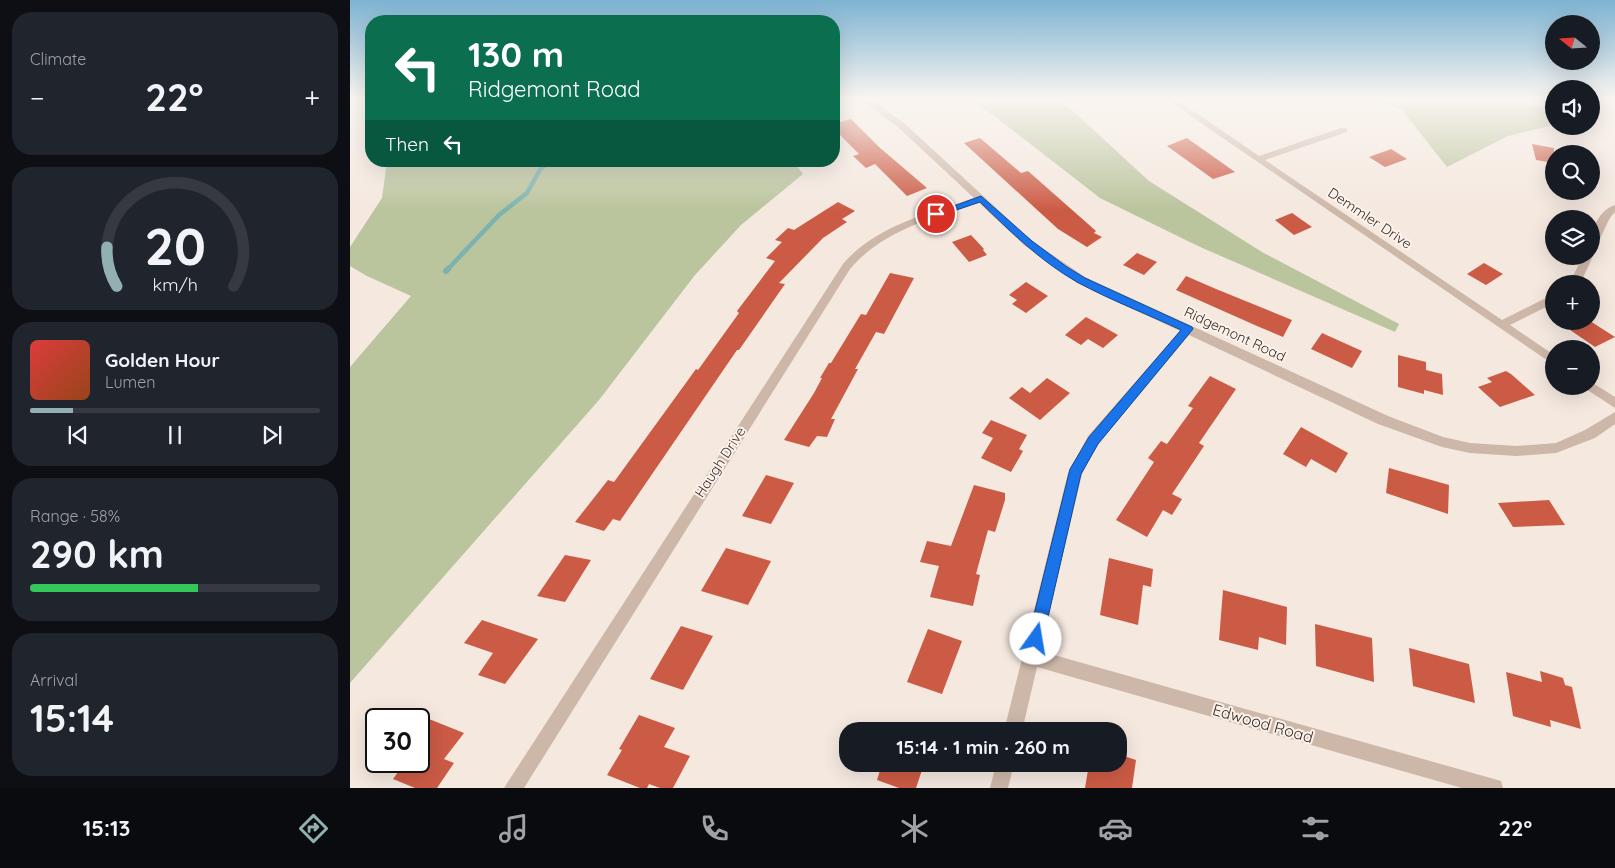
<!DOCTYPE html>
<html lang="en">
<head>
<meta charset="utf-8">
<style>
	:root { --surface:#171b24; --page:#20242c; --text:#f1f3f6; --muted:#9ea1a6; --line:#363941; --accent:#92b0b1 }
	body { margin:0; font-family:Quicksand,sans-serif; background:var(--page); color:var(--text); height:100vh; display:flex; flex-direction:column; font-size:19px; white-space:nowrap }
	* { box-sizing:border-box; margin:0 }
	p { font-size:16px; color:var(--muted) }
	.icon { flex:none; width:28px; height:28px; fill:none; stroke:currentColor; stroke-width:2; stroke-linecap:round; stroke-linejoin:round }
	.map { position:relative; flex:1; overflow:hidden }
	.sheet { display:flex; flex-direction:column; gap:12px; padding:12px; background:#0d0f14; width:350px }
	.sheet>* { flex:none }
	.guide { position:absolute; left:15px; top:15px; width:475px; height:152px; border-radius:20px; box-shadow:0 5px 20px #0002; background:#0b6e4f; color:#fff; overflow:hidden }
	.needle { width:32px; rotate:288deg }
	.fabs { position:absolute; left:1195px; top:15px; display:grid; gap:10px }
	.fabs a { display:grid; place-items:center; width:55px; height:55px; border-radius:50%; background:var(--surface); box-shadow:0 5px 20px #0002; font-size:25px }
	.speed { position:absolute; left:15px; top:708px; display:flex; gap:10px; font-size:25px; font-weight:700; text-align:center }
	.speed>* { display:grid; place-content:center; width:65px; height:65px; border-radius:50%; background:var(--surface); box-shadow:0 5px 20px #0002; line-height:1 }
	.speed .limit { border:2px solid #111; border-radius:8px; background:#fff; color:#111 }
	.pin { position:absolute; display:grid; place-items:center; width:42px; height:42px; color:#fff; margin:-21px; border:2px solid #fff; border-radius:50%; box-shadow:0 1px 5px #0007 }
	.me { position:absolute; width:55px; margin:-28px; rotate:13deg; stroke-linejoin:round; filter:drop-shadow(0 0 4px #0008) }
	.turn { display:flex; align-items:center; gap:18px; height:105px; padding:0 20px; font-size:22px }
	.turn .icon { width:65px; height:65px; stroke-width:2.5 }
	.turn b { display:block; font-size:35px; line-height:42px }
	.then { display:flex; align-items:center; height:48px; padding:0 20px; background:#0003; gap:10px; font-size:19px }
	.big { font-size:38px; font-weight:700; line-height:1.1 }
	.sheet .card { flex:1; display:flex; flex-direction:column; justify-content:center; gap:8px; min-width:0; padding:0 18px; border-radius:20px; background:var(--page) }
	.sheet .dial { align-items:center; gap:0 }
	.dial svg { height:130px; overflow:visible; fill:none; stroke:var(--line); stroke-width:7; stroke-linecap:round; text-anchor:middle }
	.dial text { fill:var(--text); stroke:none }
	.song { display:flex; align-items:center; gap:15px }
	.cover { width:60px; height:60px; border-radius:8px; background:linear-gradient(135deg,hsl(0 70% 55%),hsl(20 70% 35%)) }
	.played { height:5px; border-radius:2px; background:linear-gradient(90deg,var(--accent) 15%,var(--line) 15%) }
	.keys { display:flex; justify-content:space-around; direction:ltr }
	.heat { display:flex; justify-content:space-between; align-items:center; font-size:28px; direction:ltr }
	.charge { height:8px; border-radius:4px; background:linear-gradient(90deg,#34c759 58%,var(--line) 0) }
	.trip { position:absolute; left:489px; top:722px; width:288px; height:50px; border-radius:20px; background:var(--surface); box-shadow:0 5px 20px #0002; font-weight:700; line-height:50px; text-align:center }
	.tabs { display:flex; height:80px; justify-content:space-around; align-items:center; background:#090b0e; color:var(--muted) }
	.tabs .icon { width:35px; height:35px }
	.tabs .on { color:var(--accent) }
	.tabs b { font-size:22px; color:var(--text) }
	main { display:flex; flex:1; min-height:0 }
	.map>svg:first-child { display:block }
	.green { fill:#bac49d }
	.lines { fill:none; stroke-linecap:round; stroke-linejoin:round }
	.stream-far1 { stroke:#7cb2b0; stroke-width:4.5 }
	.stream { stroke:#7cb2b0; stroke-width:6 }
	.building { fill:#cb5b45 }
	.street { fill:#cdb7a9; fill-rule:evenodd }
	.route { fill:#1a73e8; stroke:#114b97 }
	.labels { text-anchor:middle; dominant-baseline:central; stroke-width:4; stroke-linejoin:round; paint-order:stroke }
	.street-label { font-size:14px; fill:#3a2d29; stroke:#fbf3eb }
	.near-street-label { font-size:16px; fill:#3a2d29; stroke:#fbf3eb }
</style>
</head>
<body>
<main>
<section class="sheet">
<div class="card"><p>Climate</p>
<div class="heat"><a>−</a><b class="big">22°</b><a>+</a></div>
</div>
<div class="card dial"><svg viewBox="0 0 100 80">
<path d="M14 69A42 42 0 1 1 86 69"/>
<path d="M14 69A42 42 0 0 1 8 45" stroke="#92b0b1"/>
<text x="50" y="56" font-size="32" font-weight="700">20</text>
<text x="50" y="72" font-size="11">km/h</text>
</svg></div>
<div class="card">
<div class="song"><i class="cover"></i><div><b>Golden Hour</b><p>Lumen</p></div></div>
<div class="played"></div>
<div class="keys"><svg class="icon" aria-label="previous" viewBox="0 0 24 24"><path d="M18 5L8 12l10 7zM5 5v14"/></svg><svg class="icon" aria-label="pause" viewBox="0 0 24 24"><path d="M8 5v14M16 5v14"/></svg><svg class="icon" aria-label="next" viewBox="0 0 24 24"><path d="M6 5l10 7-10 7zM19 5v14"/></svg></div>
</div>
<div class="card"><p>Range · 58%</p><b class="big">290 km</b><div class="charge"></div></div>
<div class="card"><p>Arrival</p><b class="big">15:14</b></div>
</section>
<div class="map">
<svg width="1265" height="788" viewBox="0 0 1265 788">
	<rect width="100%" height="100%" fill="#f4e8df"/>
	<!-- green -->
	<g class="green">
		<path d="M618,99H710L799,181L912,252L1049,324L1045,332L848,246L750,198L643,115Z"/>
		<path d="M1019,99H1140L1204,108V125L1158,136L1097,167L1052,110Z"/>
		<path d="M37,161H443L453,174L391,225L345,275L249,400L0,683V367L61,296L17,276L0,266V247L32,198Z"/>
	</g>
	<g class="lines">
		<!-- stream-far1 -->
		<path class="stream-far1" d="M97,270L149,215L177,193L191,168L202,161"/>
		<!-- stream -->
		<path class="stream" d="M96,271L98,269"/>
	</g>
	<!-- building -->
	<g class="building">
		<path d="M501,119L529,147L577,188L557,196L525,164L516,168L503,156L509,154L484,129V124Z"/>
		<path d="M630,138L671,173L678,171L746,231L744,233L752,237L737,247L708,229L614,143Z"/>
		<path d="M837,138L885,172L863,179L817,146Z"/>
		<path d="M1182,144L1204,148V163L1186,160Z"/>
		<path d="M1041,149L1057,159L1035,167L1019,157Z"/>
		<path d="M488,202L505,211L492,219L497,222L473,238L429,283L435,284L389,350H387L270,521L263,519L254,531L225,522L258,480L264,482L346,369L348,370L389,313L387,311L425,261L416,258L432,242L425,240L438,228L444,230Z"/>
		<path d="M942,213L962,227L944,235L925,220Z"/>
		<path d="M621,235L634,249L633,250L637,255L619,262L602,242Z"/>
		<path d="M787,253L807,262L794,275L773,265Z"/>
		<path d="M1134,263L1153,274L1136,285L1117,274Z"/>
		<path d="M540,273L564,278L534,334L526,332L505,369H508L481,419H485L477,437L467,436L459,447L434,440L464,393L472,378H470L479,363H481L511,314L516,315Z"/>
		<path d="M836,276L866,289L942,320L933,337L907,326L826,290Z"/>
		<path d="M676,282L698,296L676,313L662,304L667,300L659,295Z"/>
		<path d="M736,317L768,335L753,348L738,339L731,345L715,335Z"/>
		<path d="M1238,321H1240L1265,337L1245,347L1220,330Z"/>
		<path d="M972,333L1012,351L1002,368L961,349Z"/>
		<path d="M1048,355L1076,362V370L1092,374L1093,395L1074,390V394L1048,387Z"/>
		<path d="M1156,371L1161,374L1185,395L1150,407L1128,387L1142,382L1137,378Z"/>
		<path d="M860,376L886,389L849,443L854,446L822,494L832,499L822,515L813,510L797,537L766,520L804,462L798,458L811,441L817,444L843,408L838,406Z"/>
		<path d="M697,378L720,393L690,420L659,398L672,387L680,393Z"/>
		<path d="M641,420L677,435L669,449L673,451L661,472L631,458L643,438L632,433Z"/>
		<path d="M951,427L998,453L986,473L961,459L956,467L933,454Z"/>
		<path d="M1039,468L1099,485L1098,514L1036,493Z"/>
		<path d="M416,475L444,483L421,524L392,516Z"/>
		<path d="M624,485L655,493V500L645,532L638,530L626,574L630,575L623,606L580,597L589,566L570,562L577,541L601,546Z"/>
		<path d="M1199,500L1215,525L1163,527L1148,503Z"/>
		<path d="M376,548L421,561L398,605L351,591Z"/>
		<path d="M215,555L241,560L215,602L187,596Z"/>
		<path d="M759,558L803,569L801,587L793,585L788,625L750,615Z"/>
		<path d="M873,590L937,607L936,645L909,637L908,650L869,640Z"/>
		<path d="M132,620L188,639L155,684L128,675L143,653L114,643Z"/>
		<path d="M965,624L1022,638L1024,682L966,666Z"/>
		<path d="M331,626L363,636L333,690L300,679Z"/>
		<path d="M578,629L612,641L592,694L557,682Z"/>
		<path d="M1059,648L1119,664L1125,703L1063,686Z"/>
		<path d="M1190,671L1213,678L1215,685L1222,687L1231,729L1200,720L1201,727L1163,716L1156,672L1192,682Z"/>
		<path d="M69,715L114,733L94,759L104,763L87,788H65L43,779L56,761H69Z"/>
		<path d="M289,715L325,728L314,747L340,756L323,788H310L299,784L297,788H290L257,775L272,750L269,749Z"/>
		<path d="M768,754L786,760L782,788H735L739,764H768Z"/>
		<path d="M532,764H574L566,788H549L527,780Z"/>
	</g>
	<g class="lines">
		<!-- street -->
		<g class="street">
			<path d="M510,99H520L554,123L682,241L735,277L1038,416L1093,437L1120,443L1167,446L1206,443L1235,430L1265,412V424L1245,438L1206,453L1167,456L1120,453L1092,447L1028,424L839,335L748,444L732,474L690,651L1144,779L1151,781L1153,788H1112L687,667L672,731H654L718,473L738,436L830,331L727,283L674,245L629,203C584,217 532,231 500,269L174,788H154L493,264C525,226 579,213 624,198L548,127Z"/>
			<path d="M816,99H826L909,156L991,128H997V132L915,160L1152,320L1204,294V303L1160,325L1204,355V365Z"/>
			<path d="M1265,205V212C1255,221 1250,247 1241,250C1241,233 1246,211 1265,205Z"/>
			<path d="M1241,254L1243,256L1230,284H1219L1233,256H1241Z"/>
			<path d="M1241,382L1265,397V408L1236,389L1234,386H1241Z"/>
			<path d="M646,764H664L658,788H640Z"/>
		</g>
	</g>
	<!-- sky -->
	<linearGradient id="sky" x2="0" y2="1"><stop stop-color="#7db3d2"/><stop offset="0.47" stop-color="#faf5f1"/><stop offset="1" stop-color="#faf5f1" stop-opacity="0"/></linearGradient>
	<rect width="1265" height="210" fill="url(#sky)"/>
	<!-- route -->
	<path class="route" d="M631,196L682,241L717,267L735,278L842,327L843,329L748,444L731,474L693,639L691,644L686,646L681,644L678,639L720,469L739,437L831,330C797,314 760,300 727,282C690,261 660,231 630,202L586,217L582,214Z"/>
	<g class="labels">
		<!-- street labels -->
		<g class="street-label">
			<text transform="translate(1020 218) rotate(34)">Demmler Drive</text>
			<text transform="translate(885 334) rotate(25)">Ridgemont Road</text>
			<text transform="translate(370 462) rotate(-57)">Haugh Drive</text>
		</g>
		<!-- near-street labels -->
		<g class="near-street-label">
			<text transform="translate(913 723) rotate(16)">Edwood Road</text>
		</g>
	</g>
</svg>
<div class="fabs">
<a><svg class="needle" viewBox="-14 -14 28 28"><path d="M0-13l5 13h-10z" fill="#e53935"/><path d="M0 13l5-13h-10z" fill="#9ea1a6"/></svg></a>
<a><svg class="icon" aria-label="sound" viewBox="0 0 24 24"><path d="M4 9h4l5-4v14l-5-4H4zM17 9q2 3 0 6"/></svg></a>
<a><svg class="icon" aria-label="search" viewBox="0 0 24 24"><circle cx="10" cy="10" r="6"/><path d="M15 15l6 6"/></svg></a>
<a><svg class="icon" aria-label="layers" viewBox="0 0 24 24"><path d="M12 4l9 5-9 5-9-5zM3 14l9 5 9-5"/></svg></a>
<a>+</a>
<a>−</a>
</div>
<div class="speed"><div class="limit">30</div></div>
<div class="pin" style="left:586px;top:214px;background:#d93025"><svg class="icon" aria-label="arrive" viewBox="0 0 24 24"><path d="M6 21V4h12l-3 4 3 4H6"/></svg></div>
<svg class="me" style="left:686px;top:639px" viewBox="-20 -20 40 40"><circle r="19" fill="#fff"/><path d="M0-13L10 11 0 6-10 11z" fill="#1a73e8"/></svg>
<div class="trip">15:14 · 1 min · 260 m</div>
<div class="guide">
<div class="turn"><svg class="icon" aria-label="left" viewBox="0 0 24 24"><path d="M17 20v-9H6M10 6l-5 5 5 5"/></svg><div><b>130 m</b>Ridgemont Road</div></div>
<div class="then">Then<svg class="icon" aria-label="left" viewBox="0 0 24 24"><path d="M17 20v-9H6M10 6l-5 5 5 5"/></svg></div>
</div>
</div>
</main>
<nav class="tabs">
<b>15:13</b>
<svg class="icon on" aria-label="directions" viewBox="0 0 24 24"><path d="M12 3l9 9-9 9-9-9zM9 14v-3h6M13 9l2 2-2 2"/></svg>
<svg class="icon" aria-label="music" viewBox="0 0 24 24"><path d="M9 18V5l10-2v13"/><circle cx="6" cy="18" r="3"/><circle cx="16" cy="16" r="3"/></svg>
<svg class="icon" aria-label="phone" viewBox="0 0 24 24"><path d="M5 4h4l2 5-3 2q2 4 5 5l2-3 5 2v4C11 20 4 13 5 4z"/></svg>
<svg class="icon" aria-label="climate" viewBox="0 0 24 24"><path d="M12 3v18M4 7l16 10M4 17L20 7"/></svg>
<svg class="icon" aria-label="car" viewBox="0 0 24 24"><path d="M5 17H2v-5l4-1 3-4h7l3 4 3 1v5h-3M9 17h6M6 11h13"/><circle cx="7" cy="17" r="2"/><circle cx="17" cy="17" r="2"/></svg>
<svg class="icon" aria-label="filters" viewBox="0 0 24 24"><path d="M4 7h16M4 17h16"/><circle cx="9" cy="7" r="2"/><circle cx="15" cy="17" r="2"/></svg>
<b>22°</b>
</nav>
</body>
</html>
